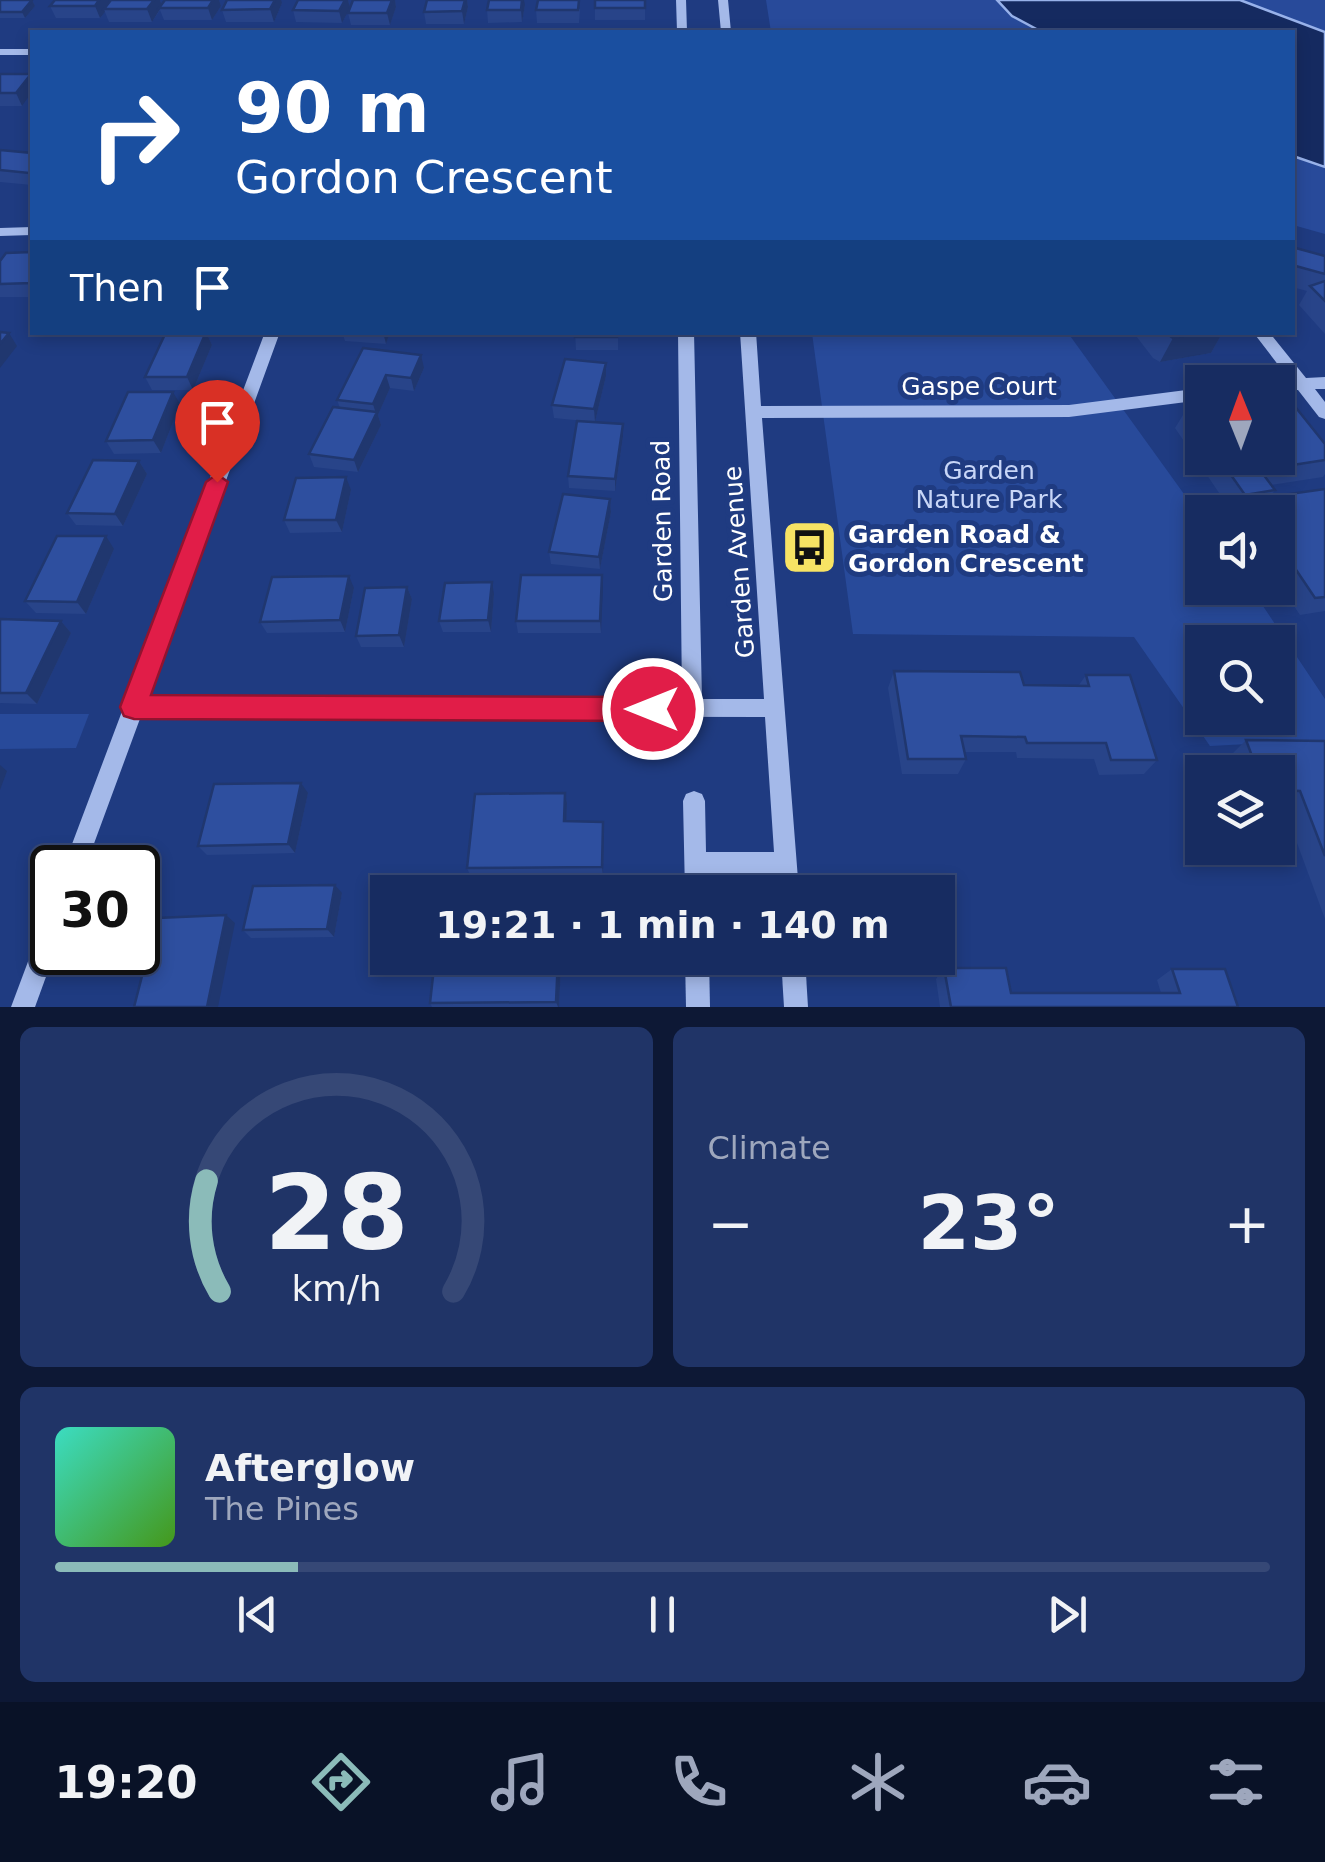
<!DOCTYPE html>
<html lang="en">
<head>
<meta charset="utf-8">
<style>
	:root { --surface:#172c61; --page:#203467; --text:#f1f3f6; --muted:#9ea7bd; --line:#364876; --accent:#8bbbb9 }
	body { margin:0; font-family:"DejaVu Sans",sans-serif; background:var(--page); color:var(--text); height:100vh; display:flex; flex-direction:column; font-size:38px; white-space:nowrap }
	* { box-sizing:border-box; margin:0 }
	p { font-size:32px; color:var(--muted) }
	.icon { flex:none; width:55px; height:55px; fill:none; stroke:currentColor; stroke-width:2; stroke-linecap:round; stroke-linejoin:round }
	.map { position:relative; height:1007px; overflow:hidden }
	.panel { display:flex; flex-direction:column; gap:20px; padding:20px; background:#0d1835; flex:1 }
	.panel>* { flex:none }
	.guide { position:absolute; left:30px; top:30px; width:1265px; height:305px; border-radius:0px; box-shadow:0 5px 15px #0003,0 0 0 2px var(--line); background:#1a4fa0; color:#fff; overflow:hidden }
	.needle { width:65px; rotate:359deg }
	.tools { position:absolute; left:1185px; top:365px; display:grid; gap:20px }
	.tools a { display:grid; place-items:center; width:110px; height:110px; border-radius:0px; background:var(--surface); box-shadow:0 5px 15px #0003,0 0 0 2px var(--line); font-size:50px }
	.speed { position:absolute; left:30px; top:845px; display:flex; gap:20px; font-size:50px; font-weight:700; text-align:center }
	.speed>* { display:grid; place-content:center; width:130px; height:130px; border-radius:50%; background:var(--surface); box-shadow:0 5px 15px #0003,0 0 0 2px var(--line); line-height:1 }
	.speed .limit { border:5px solid #111; border-radius:15px; background:#fff; color:#111 }
	.pin { position:absolute; display:grid; place-items:center; width:85px; height:85px; color:#fff; margin:-102px -42px; border-radius:50% 50% 50% 0; rotate:-45deg; box-shadow:0 0 10px #0007 }
	.pin .icon { rotate:45deg }
	.me { position:absolute; width:110px; margin:-55px; rotate:270deg; stroke-linejoin:round; filter:drop-shadow(0 0 8px #0008) }
	.turn { display:flex; align-items:center; gap:35px; height:210px; padding:0 40px; font-size:45px }
	.turn .icon { width:130px; height:130px; stroke-width:2.5 }
	.turn b { display:block; font-size:70px; line-height:85px }
	.then { display:flex; align-items:center; height:95px; padding:0 40px; background:#0003; gap:20px; font-size:38px }
	.big { font-size:75px; font-weight:700; line-height:1.1 }
	.panel .tile { flex:1; display:flex; flex-direction:column; justify-content:center; gap:15px; min-width:0; padding:0 35px; border-radius:15px; background:var(--page) }
	.panel .dial { align-items:center; gap:0 }
	.dial svg { height:260px; overflow:visible; fill:none; stroke:var(--line); stroke-width:7; stroke-linecap:round; text-anchor:middle }
	.dial text { fill:var(--text); stroke:none }
	.song { display:flex; align-items:center; gap:30px }
	.cover { width:120px; height:120px; border-radius:15px; background:linear-gradient(135deg,hsl(170 70% 55%),hsl(100 70% 35%)) }
	.played { height:10px; border-radius:5px; background:linear-gradient(90deg,var(--accent) 20%,var(--line) 20%) }
	.keys { display:flex; justify-content:space-around; direction:ltr }
	.heat { display:flex; justify-content:space-between; align-items:center; font-size:55px; direction:ltr }
	.panel .tiles { flex:1; display:grid; gap:20px; grid-template-columns:1fr 1fr }
	.tile:last-child { grid-column:span 2 }
	.trip { position:absolute; left:370px; top:875px; width:585px; height:100px; border-radius:0px; background:var(--surface); box-shadow:0 5px 15px #0003,0 0 0 2px var(--line); font-weight:700; line-height:100px; text-align:center }
	.tab-bar { display:flex; height:160px; justify-content:space-around; align-items:center; background:#091227; color:var(--muted) }
	.tab-bar .icon { width:70px; height:70px }
	.tab-bar .on { color:var(--accent) }
	.tab-bar b { font-size:45px; color:var(--text) }
	.map>svg:first-child { display:block }
	.green { fill:#284a9a; fill-rule:evenodd }
	.water { fill:#152a60; stroke:#98b2ea; stroke-width:2.5 }
	.lines { fill:none; stroke-linecap:round; stroke-linejoin:round }
	.minor { fill:#a4b9e9; fill-rule:evenodd }
	.wall { fill:#284489 }
	.shaded-wall { fill:#20376f }
	.building { fill:#2e4f9f; stroke:#20376f; stroke-width:2.5 }
	.route { fill:#e11d48; stroke:#92132f; stroke-width:2.5 }
	.labels { text-anchor:middle; dominant-baseline:central; stroke-width:10; stroke-linejoin:round; paint-order:stroke }
	.street-label { font-size:25px; fill:#fff; stroke:#1f3b81 }
	.park-label { font-size:25px; fill:#c8d6f7; stroke:#1f3b81 }
	.poi-label { font-size:25px; font-weight:bold; fill:#fff; stroke:#1f3b81; text-anchor:start }
</style>
</head>
<body>
<div class="map">
<svg width="1325" height="1007" viewBox="0 0 1325 1007">
	<rect width="100%" height="100%" fill="#1f3b81"/>
	<!-- green -->
	<g class="green">
		<path d="M766,0H1325V234L1293,225L1292,32H771Z"/>
		<path d="M812,333H1068L1202,519V588H1251L1325,699V740L1210,746L1134,637L853,634ZM1202,642H1278V718H1202Z"/>
		<path d="M0,714H89L76,748L0,749Z"/>
	</g>
	<!-- water -->
	<path class="water" d="M997,0H1240L1325,32V167L1293,156L1292,32H1042L1012,16Z"/>
	<g class="lines">
		<!-- minor -->
		<g class="minor">
			<path d="M676,0H686L687,32H677Z"/>
			<path d="M718,0H728L731,32H721Z"/>
			<rect x="0" y="49" width="32" height="6"/>
			<path d="M32,227V235L0,236V228Z"/>
			<path d="M265,332H280L147,698L682,699L678,332H694L702,699H764L740,332H756L761,406L1069,405L1202,388V400L1069,417L762,418L799,892H777L775,874H707V892H685L683,801L686,794L694,791L702,794L705,801L706,852H774L765,717L141,716L85,868H63Z"/>
			<path d="M1253,332H1269L1306,378L1325,377V389H1315L1325,402V419L1319,417L1298,390H1278V382L1272,381L1289,379Z"/>
			<path d="M52,915L55,952L35,1007H11L44,919Z"/>
			<path d="M685,958H709L710,1007H686Z"/>
			<path d="M781,958H805L808,1007H784Z"/>
		</g>
	</g>
	<!-- wall -->
	<g class="wall">
		<path d="M0,0H32L35,6L25,18H0Z"/>
		<path d="M55,0H160L162,4L165,0H219L221,6L212,20H164L160,10L152,22H109L105,12L100,18H56L50,6Z"/>
		<path d="M298,0H348L350,8L342,23L296,22L293,10Z"/>
		<path d="M353,0H395L396,7L390,25H351L348,13Z"/>
		<path d="M427,0H467L468,7L464,24H426L424,12Z"/>
		<path d="M645,0V20H595V8Z"/>
		<path d="M282,3L274,22H226L222,10Z"/>
		<path d="M525,5L522,22L488,23L487,10Z"/>
		<path d="M580,9L579,23H537L536,10Z"/>
		<path d="M0,74H31L22,106H0Z"/>
		<path d="M0,150L32,153V185L0,182Z"/>
		<path d="M1292,247L1325,256V334L1299,305L1307,291L1292,287Z"/>
		<path d="M32,252V297H0V261Z"/>
		<path d="M206,332L212,345L193,390H152L145,377Z"/>
		<path d="M342,332H390L386,344L345,341Z"/>
		<path d="M575,332H618V350H576Z"/>
		<path d="M1133,332H1227L1220,337L1211,353L1160,362L1153,358Z"/>
		<path d="M363,348L424,368L414,391L390,388L378,415L381,425L358,472L314,467L309,454L340,408L337,400Z"/>
		<path d="M606,376L595,422L554,418L552,405Z"/>
		<path d="M180,404L161,453L114,454L106,441Z"/>
		<path d="M1202,408V458H1278L1325,444V474L1323,477L1271,485L1275,490L1270,497L1325,489V611L1300,615L1278,582V512H1232L1175,428L1186,410Z"/>
		<path d="M623,436L615,491L569,488L568,476Z"/>
		<path d="M139,461L147,474L123,526L76,525L67,513Z"/>
		<path d="M351,490L342,532L290,533L284,520Z"/>
		<path d="M610,499L611,512L600,569L551,564L549,552Z"/>
		<path d="M114,549L86,614L36,613L25,601Z"/>
		<path d="M602,575L601,633H518L516,621Z"/>
		<path d="M407,587L412,599L404,647H361L356,636Z"/>
		<path d="M354,588L345,632L267,633L260,622Z"/>
		<path d="M494,594L491,632H443L439,621Z"/>
		<path d="M0,619L61,621L71,633L37,704L0,703Z"/>
		<path d="M894,671L1024,685H1079L1086,675L1157,760L1144,774L1099,775L1094,759L1017,758L1016,752H964L966,759L958,774H902L888,688Z"/>
		<path d="M1246,740L1325,741V919L1283,805H1278V772H1237L1231,755Z"/>
		<path d="M308,793L295,853L207,855L198,846Z"/>
		<path d="M565,793L567,803L566,821L604,831L603,876L471,877L467,868Z"/>
		<path d="M342,893L334,937L251,938L243,930Z"/>
		<path d="M435,958H599V965H561L559,1007H432L430,1003Z"/>
		<path d="M944,968L1011,993H1161L1157,980L1172,969L1238,1007H940L936,979Z"/>
	</g>
	<!-- shaded-wall -->
	<g class="shaded-wall">
		<path d="M32,0L35,6L25,18L22,12Z"/>
		<path d="M99,0H111L104,9L105,12L100,18L95,6Z"/>
		<path d="M154,0H160L162,6L152,22L147,9Z"/>
		<path d="M213,0H219L221,6L212,20L208,8Z"/>
		<path d="M275,0H281L282,3L274,22L270,9Z"/>
		<path d="M345,0H348L350,8L342,23L339,11Z"/>
		<path d="M392,0H395L396,7L390,25L387,13Z"/>
		<path d="M465,0H467L468,7L464,24L462,11Z"/>
		<path d="M522,0H524L525,5L522,22L521,10Z"/>
		<path d="M31,74L32,77V92L22,106L16,93Z"/>
		<path d="M206,332L212,345L193,390L187,377Z"/>
		<path d="M383,332H390L386,344Z"/>
		<path d="M1204,332H1227L1220,337L1211,353L1160,362L1173,338Z"/>
		<path d="M9,333L17,346L0,368V344Z"/>
		<path d="M421,355L424,368L414,391L411,378Z"/>
		<path d="M606,363V376L595,422L594,409Z"/>
		<path d="M386,375L390,388L378,415L381,425L358,472L354,460L376,414L373,404Z"/>
		<path d="M173,392L180,404L161,453L153,440Z"/>
		<path d="M623,424V436L615,491V479Z"/>
		<path d="M139,461L147,474L123,526L115,514Z"/>
		<path d="M346,477L351,490L342,532L336,520Z"/>
		<path d="M610,499L611,512L600,569L599,557Z"/>
		<path d="M106,536L114,549L86,614L77,602Z"/>
		<path d="M602,575L603,587L601,633L600,621Z"/>
		<path d="M349,576L354,588L345,632L340,620Z"/>
		<path d="M492,582L494,594L491,632L488,620Z"/>
		<path d="M407,587L412,599L404,647L399,635Z"/>
		<path d="M61,621L71,633L37,704L26,693Z"/>
		<path d="M0,765L7,771L0,790Z"/>
		<path d="M301,783L308,793L295,853L288,844Z"/>
		<path d="M565,793L567,803L566,831L564,821Z"/>
		<path d="M603,822L604,831L603,876L602,867Z"/>
		<path d="M335,885L342,893L334,937L327,929Z"/>
		<path d="M226,915L235,923L218,1007H207Z"/>
		<path d="M558,958L561,965L559,1007H558L556,1002Z"/>
	</g>
	<!-- building -->
	<g class="building">
		<path d="M0,0H32L22,12H0Z"/>
		<path d="M55,0H99L95,6H50Z"/>
		<path d="M111,0H154L147,9H104Z"/>
		<path d="M165,0H213L208,8H159Z"/>
		<path d="M227,0H275L270,9L222,10Z"/>
		<path d="M298,0H345L339,11L293,10Z"/>
		<path d="M353,0H392L387,13H348Z"/>
		<path d="M427,0H465L462,11L424,12Z"/>
		<path d="M489,0H522L521,10H487Z"/>
		<path d="M538,0H579L578,10H536Z"/>
		<rect x="595" y="0" width="50" height="8"/>
		<path d="M0,74H31L16,93H0Z"/>
		<path d="M0,150L32,153V169L29,173L0,170Z"/>
		<path d="M1292,247L1325,256V274L1292,265Z"/>
		<path d="M32,252V283L0,284V261L6,253Z"/>
		<path d="M1325,281V301L1310,286Z"/>
		<path d="M0,332L9,333L0,344Z"/>
		<path d="M166,332H206L187,377H145Z"/>
		<rect x="575" y="332" width="42" height="5"/>
		<path d="M1164,332H1204L1173,338Z"/>
		<path d="M363,348L421,355L411,378L386,375L373,404L337,400Z"/>
		<path d="M565,359L606,363L594,409L552,405Z"/>
		<path d="M128,392H173L153,440L106,441Z"/>
		<path d="M1293,404L1325,444V460L1260,470L1275,490L1245,495L1219,458H1278V406Z"/>
		<path d="M333,407L377,412L354,460L309,454Z"/>
		<path d="M1202,408V434L1186,410Z"/>
		<path d="M577,421L623,424L615,479L568,476Z"/>
		<path d="M93,460L139,461L115,514L67,513Z"/>
		<path d="M346,477L336,520H284L296,478Z"/>
		<path d="M1325,489V597L1315,598L1278,543V512H1256L1248,500Z"/>
		<path d="M563,494L610,499L599,557L549,552Z"/>
		<path d="M57,536H106L77,602L25,601Z"/>
		<path d="M521,575H602L600,621H516Z"/>
		<path d="M349,576L340,620L260,622L272,577Z"/>
		<path d="M492,582L488,620L439,621L445,583Z"/>
		<path d="M407,587L399,635L356,636L365,588Z"/>
		<path d="M0,619L61,621L26,693H0Z"/>
		<path d="M894,671L1020,672L1024,685L1089,686L1086,675H1130L1157,760H1111L1106,743H1027L1025,737L961,736L966,759H908Z"/>
		<path d="M1246,740L1325,741V856L1300,791L1278,790V772H1258Z"/>
		<path d="M301,783L288,844L198,846L214,784Z"/>
		<path d="M565,793L564,821L603,822L602,867L467,868L475,794Z"/>
		<path d="M335,885L327,929L243,930L253,886Z"/>
		<path d="M226,915L207,1007H134L157,918Z"/>
		<path d="M435,958H558L556,1002L430,1003Z"/>
		<path d="M944,968H1006L1011,993H1180L1172,969H1225L1238,1007H951Z"/>
	</g>
	<!-- route -->
	<path class="route" d="M217,474L228,482L151,695L653,697L662,700L666,709L662,717L653,721L134,719L124,716L120,707L206,482Z"/>
	<!-- icons -->
	<defs>
		<symbol id="bus-square" viewBox="-11 -11 22 22"><rect x="-9" y="-9" width="18" height="18" rx="4" fill="#f7e364" stroke="#1f3b81"/><path d="M-5-6H5V4H4V6H2V4H-2V6H-4V4H-5ZM-3.5-4V0h7V-4ZM-3.5 1.2v1.5H-2V1.2ZM2 1.2v1.5H3.5V1.2Z" fill="#111"/></symbol>
	</defs>
	<g fill-rule="evenodd">
		<use href="#bus-square" x="778" y="516" width="63" height="63"/>
	</g>
	<g class="labels">
		<!-- street labels -->
		<g class="street-label">
			<text x="979" y="386">Gaspe Court</text>
			<text transform="translate(662 521) rotate(-91)">Garden Road</text>
			<text transform="translate(739 562) rotate(-94)">Garden Avenue</text>
		</g>
		<!-- park labels -->
		<g class="park-label">
			<text x="989" y="470">Garden<tspan x="989" dy="29">Nature Park</tspan></text>
		</g>
		<!-- poi labels -->
		<g class="poi-label">
			<text x="848" y="534">Garden Road &amp;<tspan x="848" dy="29">Gordon Crescent</tspan></text>
		</g>
	</g>
</svg>
<div class="tools">
<a><svg class="needle" viewBox="-14 -14 28 28"><path d="M0-13l5 13h-10z" fill="#e53935"/><path d="M0 13l5-13h-10z" fill="#9ea7bd"/></svg></a>
<a><svg class="icon" aria-label="sound" viewBox="0 0 24 24"><path d="M4 9h4l5-4v14l-5-4H4zM17 9q2 3 0 6"/></svg></a>
<a><svg class="icon" aria-label="search" viewBox="0 0 24 24"><circle cx="10" cy="10" r="6"/><path d="M15 15l6 6"/></svg></a>
<a><svg class="icon" aria-label="layers" viewBox="0 0 24 24"><path d="M12 4l9 5-9 5-9-5zM3 14l9 5 9-5"/></svg></a>
</div>
<div class="speed"><div class="limit">30</div></div>
<div class="pin" style="left:217px;top:482px;background:#d93025"><svg class="icon" aria-label="arrive" viewBox="0 0 24 24"><path d="M6 21V4h12l-3 4 3 4H6"/></svg></div>
<svg class="me" style="left:653px;top:709px" viewBox="-20 -20 40 40"><circle r="17" fill="#e11d48" stroke="#fff" stroke-width="3"/><path d="M0-11L8 9 0 5-8 9z" fill="#fff"/></svg>
<div class="trip">19:21 · 1 min · 140 m</div>
<div class="guide">
<div class="turn"><svg class="icon" aria-label="right" viewBox="0 0 24 24"><path d="M7 20v-9h11M14 6l5 5-5 5"/></svg><div><b>90 m</b>Gordon Crescent</div></div>
<div class="then">Then<svg class="icon" aria-label="arrive" viewBox="0 0 24 24"><path d="M6 21V4h12l-3 4 3 4H6"/></svg></div>
</div>
</div>
<section class="panel">
<div class="tiles">
<div class="tile dial"><svg viewBox="0 0 100 80">
<path d="M14 69A42 42 0 1 1 86 69"/>
<path d="M14 69A42 42 0 0 1 10 35" stroke="#8bbbb9"/>
<text x="50" y="56" font-size="32" font-weight="700">28</text>
<text x="50" y="72" font-size="11">km/h</text>
</svg></div>
<div class="tile"><p>Climate</p>
<div class="heat"><a>−</a><b class="big">23°</b><a>+</a></div>
</div>
<div class="tile">
<div class="song"><i class="cover"></i><div><b>Afterglow</b><p>The Pines</p></div></div>
<div class="played"></div>
<div class="keys"><svg class="icon" aria-label="previous" viewBox="0 0 24 24"><path d="M18 5L8 12l10 7zM5 5v14"/></svg><svg class="icon" aria-label="pause" viewBox="0 0 24 24"><path d="M8 5v14M16 5v14"/></svg><svg class="icon" aria-label="next" viewBox="0 0 24 24"><path d="M6 5l10 7-10 7zM19 5v14"/></svg></div>
</div>
</div>
</section>
<nav class="tab-bar">
<b>19:20</b>
<svg class="icon on" aria-label="directions" viewBox="0 0 24 24"><path d="M12 3l9 9-9 9-9-9zM9 14v-3h6M13 9l2 2-2 2"/></svg>
<svg class="icon" aria-label="music" viewBox="0 0 24 24"><path d="M9 18V5l10-2v13"/><circle cx="6" cy="18" r="3"/><circle cx="16" cy="16" r="3"/></svg>
<svg class="icon" aria-label="phone" viewBox="0 0 24 24"><path d="M5 4h4l2 5-3 2q2 4 5 5l2-3 5 2v4C11 20 4 13 5 4z"/></svg>
<svg class="icon" aria-label="climate" viewBox="0 0 24 24"><path d="M12 3v18M4 7l16 10M4 17L20 7"/></svg>
<svg class="icon" aria-label="car" viewBox="0 0 24 24"><path d="M5 17H2v-5l4-1 3-4h7l3 4 3 1v5h-3M9 17h6M6 11h13"/><circle cx="7" cy="17" r="2"/><circle cx="17" cy="17" r="2"/></svg>
<svg class="icon" aria-label="filters" viewBox="0 0 24 24"><path d="M4 7h16M4 17h16"/><circle cx="9" cy="7" r="2"/><circle cx="15" cy="17" r="2"/></svg>
</nav>
</body>
</html>
